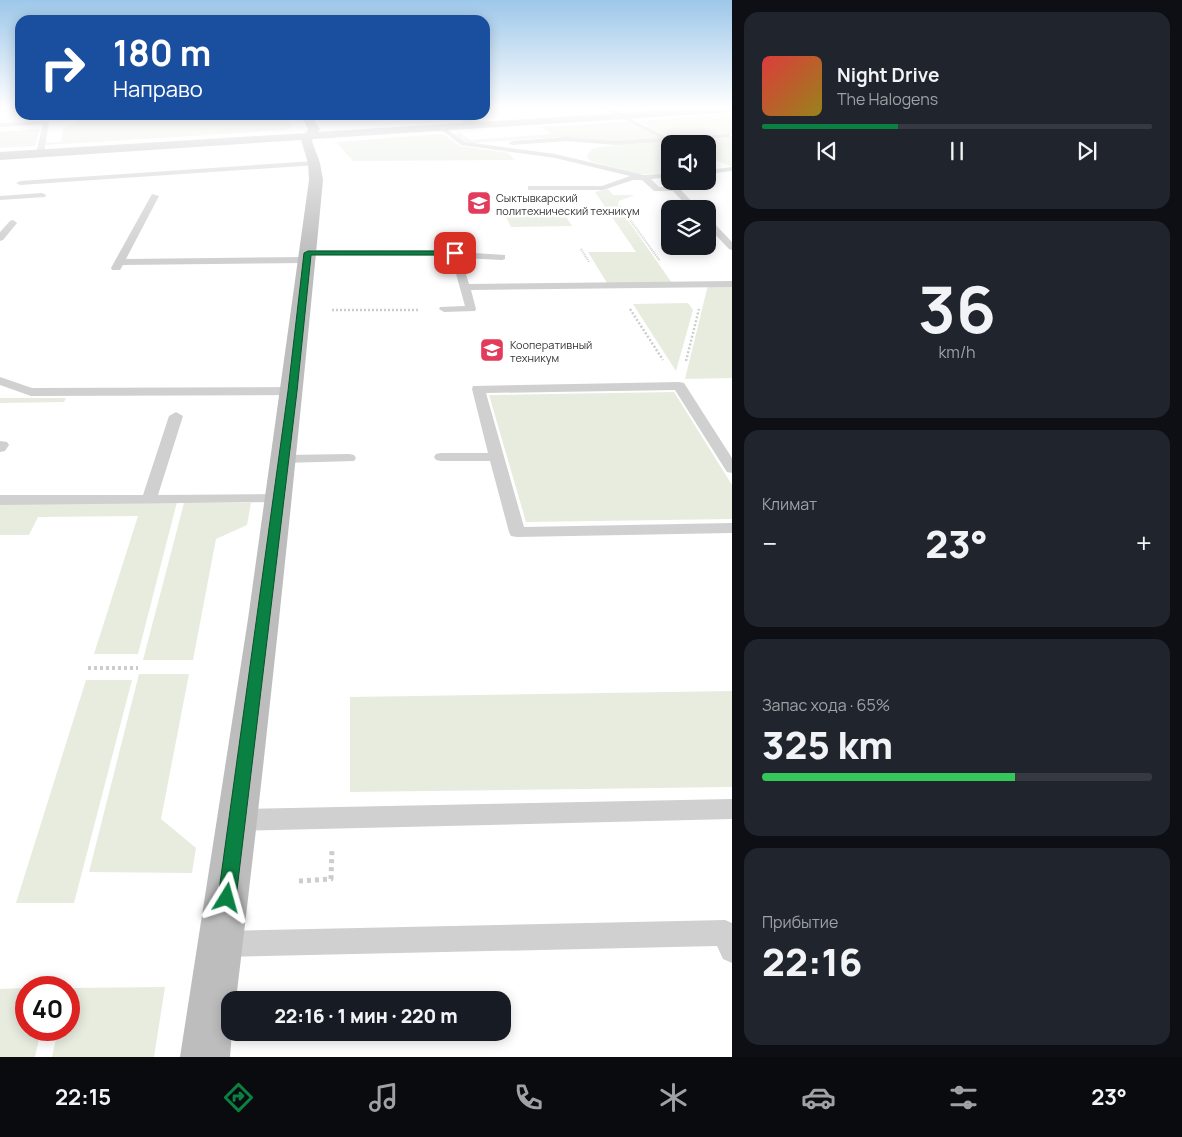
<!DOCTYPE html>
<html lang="ru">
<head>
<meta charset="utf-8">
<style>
	:root { --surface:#171b24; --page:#20242c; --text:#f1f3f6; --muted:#9ea1a6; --line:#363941; --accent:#0b8043 }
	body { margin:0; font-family:Manrope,sans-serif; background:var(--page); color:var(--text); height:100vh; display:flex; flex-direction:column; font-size:19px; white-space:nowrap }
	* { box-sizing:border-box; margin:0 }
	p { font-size:16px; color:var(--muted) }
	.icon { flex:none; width:28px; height:28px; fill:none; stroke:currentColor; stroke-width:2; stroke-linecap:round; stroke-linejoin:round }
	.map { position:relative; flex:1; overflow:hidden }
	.details { display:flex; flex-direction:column; gap:12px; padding:12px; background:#0d0f14; width:450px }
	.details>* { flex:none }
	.top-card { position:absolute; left:15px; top:15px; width:475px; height:105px; border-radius:15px; box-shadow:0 2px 12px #0003; background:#1a4fa0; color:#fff; overflow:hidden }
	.buttons { position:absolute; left:661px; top:135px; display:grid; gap:10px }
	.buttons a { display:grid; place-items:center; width:55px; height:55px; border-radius:10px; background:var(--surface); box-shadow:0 2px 12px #0003; font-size:25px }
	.speed { position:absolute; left:15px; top:976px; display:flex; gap:10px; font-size:25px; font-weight:700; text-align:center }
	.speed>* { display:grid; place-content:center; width:65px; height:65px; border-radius:50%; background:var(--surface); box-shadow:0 2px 12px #0003; line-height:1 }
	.speed .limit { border:8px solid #d22; background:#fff; color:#111 }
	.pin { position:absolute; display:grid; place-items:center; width:42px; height:42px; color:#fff; margin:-21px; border-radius:10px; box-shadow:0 2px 8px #0006 }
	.me { position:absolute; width:55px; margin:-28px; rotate:8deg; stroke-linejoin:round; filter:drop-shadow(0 0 4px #0008) }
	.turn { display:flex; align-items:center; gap:18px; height:105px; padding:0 15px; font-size:22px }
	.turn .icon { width:65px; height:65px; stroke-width:2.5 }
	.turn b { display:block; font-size:35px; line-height:42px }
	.big { font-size:38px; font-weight:800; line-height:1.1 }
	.details .card { flex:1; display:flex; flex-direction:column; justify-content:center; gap:8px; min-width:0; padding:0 18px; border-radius:15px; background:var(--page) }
	.details .dial { align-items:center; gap:0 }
	.dial b { font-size:65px; line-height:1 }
	.song { display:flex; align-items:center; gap:15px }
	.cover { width:60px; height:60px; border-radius:8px; background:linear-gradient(135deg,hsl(0 70% 55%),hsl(50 70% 35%)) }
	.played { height:5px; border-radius:2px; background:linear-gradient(90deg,var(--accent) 35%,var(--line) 35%) }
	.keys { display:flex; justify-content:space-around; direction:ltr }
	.heat { display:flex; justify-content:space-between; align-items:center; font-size:28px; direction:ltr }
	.charge { height:8px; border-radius:4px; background:linear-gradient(90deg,#34c759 65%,var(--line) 0) }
	.trip { position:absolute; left:221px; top:991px; width:290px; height:50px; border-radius:15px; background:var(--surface); box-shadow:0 2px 12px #0003; font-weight:800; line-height:50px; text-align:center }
	.dock { display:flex; height:80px; justify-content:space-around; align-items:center; background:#090b0e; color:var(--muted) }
	.dock .icon { width:35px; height:35px }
	.dock .current { color:var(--accent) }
	.dock b { font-size:22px; color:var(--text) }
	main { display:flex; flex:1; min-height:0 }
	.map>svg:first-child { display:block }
	.green { fill:#e7ecdf }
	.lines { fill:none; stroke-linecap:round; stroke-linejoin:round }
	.path-far3 { stroke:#cdcdcd; stroke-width:2; stroke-dasharray:1 1; stroke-linecap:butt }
	.path-far2 { stroke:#cdcdcd; stroke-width:2.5; stroke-dasharray:2 2; stroke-linecap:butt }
	.path-far1 { stroke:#cdcdcd; stroke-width:4; stroke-dasharray:3 3; stroke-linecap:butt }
	.path { stroke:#cdcdcd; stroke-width:5; stroke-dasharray:4 4; stroke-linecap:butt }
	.lane { fill:#d0d0d0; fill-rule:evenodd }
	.street { fill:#d0d0d0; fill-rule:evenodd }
	.secondary { fill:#bdbdbd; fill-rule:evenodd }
	.route { fill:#0b8043; stroke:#07532c }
	.labels { text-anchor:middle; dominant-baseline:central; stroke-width:5; stroke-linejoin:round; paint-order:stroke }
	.far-poi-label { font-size:11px; fill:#333; stroke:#fff; text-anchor:start }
</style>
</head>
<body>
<main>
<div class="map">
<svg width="732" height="1057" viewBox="0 0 732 1057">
	<rect width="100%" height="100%" fill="#fff"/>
	<!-- green -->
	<g class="green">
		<path d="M726,114L732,116V134L669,137L638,121Z"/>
		<path d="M68,115H286L292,127L287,130L45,145V143L61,142L63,128L70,126L76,120L74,117Z"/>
		<path d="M627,122L659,138L616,142L558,137L473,143L465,142L454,134L461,133L470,140L552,134L542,127Z"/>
		<path d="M40,129L35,146L0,148V132Z"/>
		<path d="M443,134L460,146L508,153L515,160L353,161L336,142Z"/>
		<path d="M732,137V167L708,157V144L680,143Z"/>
		<path d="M659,142L670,144V173L638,174L593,162L588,159L587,156L592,149L598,147Z"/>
		<path d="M608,189L613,195H635L619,201L618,206L672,283H607L588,252H636L595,192Z"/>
		<path d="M505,215H565L572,226L511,227Z"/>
		<path d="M708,285H732V378L685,379Z"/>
		<path d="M688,303L693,310L676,371L633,304Z"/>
		<path d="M674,392L732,485V519L526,522L489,395Z"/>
		<path d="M0,398H66L64,402L0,403Z"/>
		<path d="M177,502L138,654H94L138,516L38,517L29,535H0V504Z"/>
		<path d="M184,503H251L247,525L216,539L193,660H143Z"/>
		<path d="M139,674H189L161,819L196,848L192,873L89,872Z"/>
		<path d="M86,680H132L74,903H16Z"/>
		<path d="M732,691V787L350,792V697Z"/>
		<path d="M165,987L154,1057H52L58,1030H69V988Z"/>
		<path d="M26,988V1030H41L35,1057H0V989Z"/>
	</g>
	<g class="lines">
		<!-- path-far3 -->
		<g class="path-far3">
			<path d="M620,206L660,261"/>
			<path d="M581,249L589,262"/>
		</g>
		<!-- path-far2 -->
		<g class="path-far2">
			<path d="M630,309L663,360"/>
			<path d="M332,310H419"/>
			<path d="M686,361L699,309"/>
		</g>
		<!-- path-far1 -->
		<path class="path-far1" d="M88,668H138"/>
		<!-- path -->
		<path class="path" d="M299,881L331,879L332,849"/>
		<!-- lane -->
		<g class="lane">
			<path d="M621,114L669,138L729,134L732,137L616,145L566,141L512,145L509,143L512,141L566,137L616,141L660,138L619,117V115Z"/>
			<path d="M49,121L44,153L40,155L36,153L43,124L0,127V123Z"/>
			<path d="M441,125L465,142L555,154L644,175L670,173V177L651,179L659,187H678L699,209H690L673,191H654L642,180H633L603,190H528V186H602L630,176L555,158L461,145L439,128L438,127Z"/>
			<path d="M314,161H317V165L20,185L16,183L20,181Z"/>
			<path d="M732,167V171L708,174V170Z"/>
			<path d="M42,193L46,195L45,197L0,200V196Z"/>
			<path d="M152,194L159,196L126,259L307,257L312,260L307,263L123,265L120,270H112L111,268Z"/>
			<path d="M708,219L711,220L732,242V250L729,249L708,227Z"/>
			<path d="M13,220L17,223L3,240L0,241V232L10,221Z"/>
			<path d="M308,250H455L459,252L505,255V259L502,260L461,258L469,284L732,281V287L471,290L476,309L475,311L444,312L439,309L440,307L465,306L451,256L305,255V251Z"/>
			<path d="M0,377L32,388L293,387L299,391L293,395L31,396L0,385Z"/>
			<path d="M679,382L684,383L732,458V473L727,472L725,469L675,390L486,393L524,527L732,523V533L517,537L511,536L509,532L490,461H441L436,460L434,457L436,454L441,453H488L472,389L473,386Z"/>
			<path d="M176,412L183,416L158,495L279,494L284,496L287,499L284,502L0,505V495H143L169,416Z"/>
			<path d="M0,441L7,442L9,445L5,451L0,452Z"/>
			<path d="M349,454L354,455L356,458L354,461L284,463L279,462L277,459L279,456L284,455Z"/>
			<path d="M732,799V819L238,831L230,828L226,820L230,812L238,809Z"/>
			<path d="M725,920L732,923V963L723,959L717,946L221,957L212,953L208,944L212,935L221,931Z"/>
		</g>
		<!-- street -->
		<g class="street">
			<path d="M602,108H614L626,116L625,118H617Z"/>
			<path d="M457,115H468L478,125L476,127H468Z"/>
		</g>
		<!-- secondary -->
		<path class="secondary" d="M702,108H732V112L313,139L312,141L320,163L323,180C297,454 269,727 236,1000H230V1032H232L230,1057H180L248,619L309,180L308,163L301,140L0,160V152L306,133L308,129L301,115H311L320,129L318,132Z"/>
	</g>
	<!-- sky -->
	<linearGradient id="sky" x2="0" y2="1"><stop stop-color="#9dc7e9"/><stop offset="0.42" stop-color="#fff"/><stop offset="1" stop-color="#fff" stop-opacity="0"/></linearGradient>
	<rect width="732" height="256" fill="url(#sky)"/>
	<!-- route -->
	<path class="route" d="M308,251H455L458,253L455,255H311L297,391L236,898L233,904L227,906L221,904L218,898L288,391L304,253Z"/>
	<!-- icons -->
	<defs>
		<symbol id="university-square" viewBox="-11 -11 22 22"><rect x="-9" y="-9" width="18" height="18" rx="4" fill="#e33b5b" stroke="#fff"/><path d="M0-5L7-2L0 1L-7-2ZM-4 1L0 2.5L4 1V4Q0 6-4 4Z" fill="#fff"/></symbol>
	</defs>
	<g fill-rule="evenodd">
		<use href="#university-square" x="465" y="189" width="28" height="28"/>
		<use href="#university-square" x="478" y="336" width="28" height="28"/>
	</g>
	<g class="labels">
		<!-- far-poi labels -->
		<g class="far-poi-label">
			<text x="496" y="197">Сыктывкарский<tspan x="496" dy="13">политехнический техникум</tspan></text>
			<text x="510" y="344">Кооперативный<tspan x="510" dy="13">техникум</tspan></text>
		</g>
	</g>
</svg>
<div class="buttons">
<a><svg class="icon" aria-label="sound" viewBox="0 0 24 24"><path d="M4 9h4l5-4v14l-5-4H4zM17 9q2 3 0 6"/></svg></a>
<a><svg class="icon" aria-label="layers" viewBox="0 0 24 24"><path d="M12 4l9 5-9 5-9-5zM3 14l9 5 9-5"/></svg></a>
</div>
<div class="speed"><div class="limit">40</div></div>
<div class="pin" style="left:455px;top:253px;background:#d93025"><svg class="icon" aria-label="arrive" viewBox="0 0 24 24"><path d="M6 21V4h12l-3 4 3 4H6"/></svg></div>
<svg class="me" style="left:227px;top:898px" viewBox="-20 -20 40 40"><path d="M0-17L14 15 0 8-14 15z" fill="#0b8043" stroke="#fff" stroke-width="4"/></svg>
<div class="trip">22:16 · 1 мин · 220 m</div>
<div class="top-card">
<div class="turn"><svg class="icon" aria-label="right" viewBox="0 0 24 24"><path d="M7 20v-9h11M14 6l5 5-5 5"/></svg><div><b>180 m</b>Направо</div></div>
</div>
</div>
<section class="details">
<div class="card">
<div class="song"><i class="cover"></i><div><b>Night Drive</b><p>The Halogens</p></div></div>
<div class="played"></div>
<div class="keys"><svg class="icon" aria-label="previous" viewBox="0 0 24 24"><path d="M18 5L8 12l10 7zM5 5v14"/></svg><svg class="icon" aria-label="pause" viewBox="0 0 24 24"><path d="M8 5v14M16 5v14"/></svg><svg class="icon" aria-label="next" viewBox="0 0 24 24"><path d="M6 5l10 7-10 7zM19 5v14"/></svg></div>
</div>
<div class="card dial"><b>36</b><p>km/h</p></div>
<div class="card"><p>Климат</p>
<div class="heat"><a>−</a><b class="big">23°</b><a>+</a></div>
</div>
<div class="card"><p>Запас хода · 65%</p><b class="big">325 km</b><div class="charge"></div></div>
<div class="card"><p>Прибытие</p><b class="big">22:16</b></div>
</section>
</main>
<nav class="dock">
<b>22:15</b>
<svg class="icon current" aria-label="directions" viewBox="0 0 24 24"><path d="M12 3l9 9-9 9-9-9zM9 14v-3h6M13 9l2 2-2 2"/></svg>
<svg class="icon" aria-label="music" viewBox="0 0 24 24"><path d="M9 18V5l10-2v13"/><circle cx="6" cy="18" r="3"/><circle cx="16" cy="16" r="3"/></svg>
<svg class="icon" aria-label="phone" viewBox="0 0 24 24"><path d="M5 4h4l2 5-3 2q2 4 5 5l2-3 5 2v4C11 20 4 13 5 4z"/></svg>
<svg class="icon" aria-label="climate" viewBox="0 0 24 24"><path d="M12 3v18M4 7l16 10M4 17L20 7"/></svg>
<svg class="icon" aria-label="car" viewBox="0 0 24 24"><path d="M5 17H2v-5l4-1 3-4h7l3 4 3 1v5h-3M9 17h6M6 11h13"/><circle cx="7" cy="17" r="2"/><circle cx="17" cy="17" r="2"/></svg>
<svg class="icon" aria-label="filters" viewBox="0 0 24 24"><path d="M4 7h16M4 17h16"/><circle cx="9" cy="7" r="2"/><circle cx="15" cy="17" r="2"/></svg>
<b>23°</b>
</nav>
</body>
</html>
